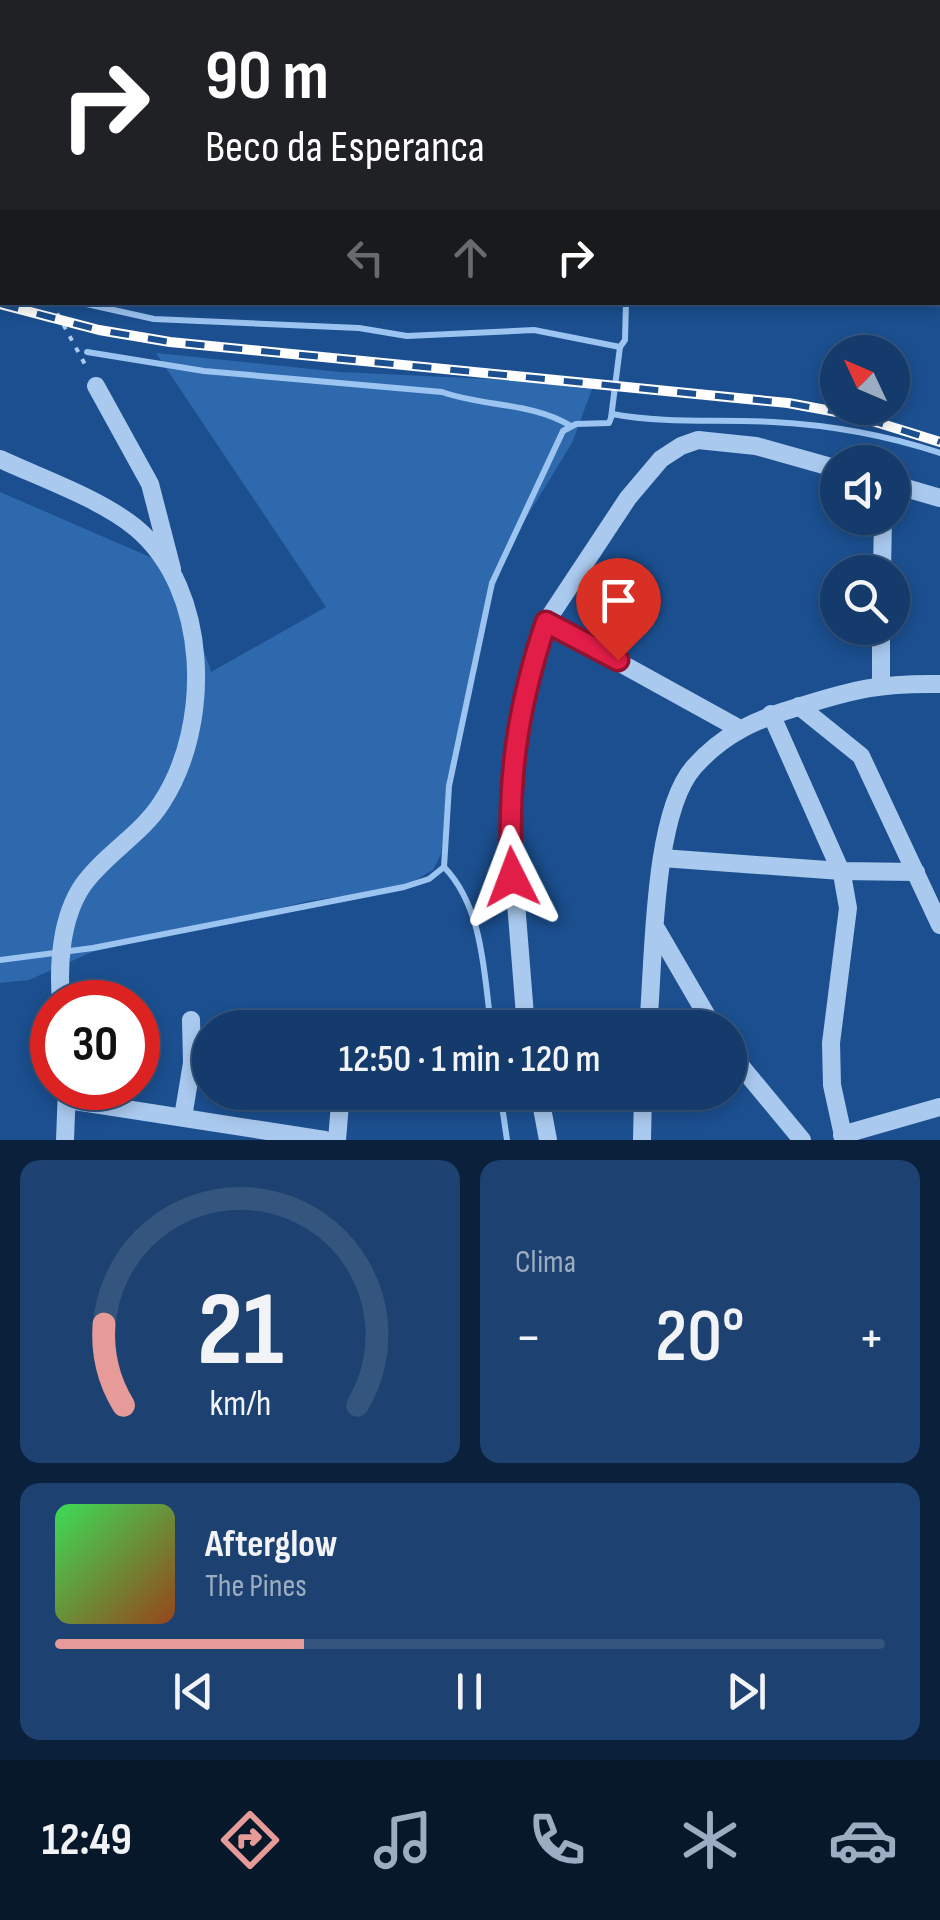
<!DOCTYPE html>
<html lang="pt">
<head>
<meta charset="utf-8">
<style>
	:root { --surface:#143b6b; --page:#1d4271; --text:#f1f3f6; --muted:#9dadc1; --line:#33557e; --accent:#e69b98 }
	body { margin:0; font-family:"Sofia Sans Condensed",sans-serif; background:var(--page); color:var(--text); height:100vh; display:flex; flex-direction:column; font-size:38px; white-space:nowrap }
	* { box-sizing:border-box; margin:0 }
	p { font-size:32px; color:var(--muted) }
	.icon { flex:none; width:55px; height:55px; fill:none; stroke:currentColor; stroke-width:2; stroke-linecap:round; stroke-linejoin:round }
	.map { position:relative; height:1140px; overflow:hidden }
	.details { display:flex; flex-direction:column; gap:20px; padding:20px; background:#0b203b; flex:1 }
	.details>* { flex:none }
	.hud { position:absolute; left:0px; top:0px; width:940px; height:305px; box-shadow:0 5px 15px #0003,0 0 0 2px var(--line); background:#202124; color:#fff; overflow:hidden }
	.needle { width:65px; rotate:314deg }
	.fabs { position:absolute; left:820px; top:335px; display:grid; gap:20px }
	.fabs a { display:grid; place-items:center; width:90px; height:90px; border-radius:50%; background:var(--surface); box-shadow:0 5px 15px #0003,0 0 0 2px var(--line); font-size:50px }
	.speed { position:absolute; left:30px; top:980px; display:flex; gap:20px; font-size:50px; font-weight:700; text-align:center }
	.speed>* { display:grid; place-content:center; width:130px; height:130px; border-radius:50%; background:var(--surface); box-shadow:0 5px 15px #0003,0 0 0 2px var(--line); line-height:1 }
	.speed .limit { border:15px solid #d22; background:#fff; color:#111 }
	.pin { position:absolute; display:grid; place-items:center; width:85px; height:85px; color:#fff; margin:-102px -42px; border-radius:50% 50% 50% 0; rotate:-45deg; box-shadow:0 0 10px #0007 }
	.pin .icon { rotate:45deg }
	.me { position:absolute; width:110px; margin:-55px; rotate:357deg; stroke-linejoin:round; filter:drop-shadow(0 0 8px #0008) }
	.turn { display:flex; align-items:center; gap:35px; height:210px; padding:0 40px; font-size:45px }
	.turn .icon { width:130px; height:130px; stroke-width:2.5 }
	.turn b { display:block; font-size:70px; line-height:85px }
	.lanes { display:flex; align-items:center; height:95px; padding:0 40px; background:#0003; justify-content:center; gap:50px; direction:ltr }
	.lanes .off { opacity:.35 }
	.big { font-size:75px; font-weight:600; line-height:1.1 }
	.details .widget { flex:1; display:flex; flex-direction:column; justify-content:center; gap:15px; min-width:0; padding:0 35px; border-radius:20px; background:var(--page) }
	.details .dial { align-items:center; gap:0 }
	.dial svg { height:260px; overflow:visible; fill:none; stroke:var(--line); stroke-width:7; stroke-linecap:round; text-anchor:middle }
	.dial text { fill:var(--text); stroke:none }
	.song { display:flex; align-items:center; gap:30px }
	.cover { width:120px; height:120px; border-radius:15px; background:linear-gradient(135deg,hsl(130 70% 55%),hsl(20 70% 35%)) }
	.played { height:10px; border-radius:5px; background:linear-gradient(90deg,var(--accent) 30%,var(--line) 30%) }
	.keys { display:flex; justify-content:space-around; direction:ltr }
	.heat { display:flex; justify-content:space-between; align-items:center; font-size:55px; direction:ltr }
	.details .tiles { flex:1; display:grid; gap:20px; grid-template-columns:1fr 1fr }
	.widget:last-child { grid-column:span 2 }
	.trip { position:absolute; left:192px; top:1010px; width:555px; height:100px; border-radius:50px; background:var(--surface); box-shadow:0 5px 15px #0003,0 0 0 2px var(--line); font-weight:600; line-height:100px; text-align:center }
	.tabs { display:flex; height:160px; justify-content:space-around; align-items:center; background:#08182b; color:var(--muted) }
	.tabs .icon { width:70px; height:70px }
	.tabs .selected { color:var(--accent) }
	.tabs b { font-size:45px; color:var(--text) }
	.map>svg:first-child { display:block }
	.green { fill:#2e69ad }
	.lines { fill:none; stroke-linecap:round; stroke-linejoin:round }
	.stream { stroke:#9cc4f0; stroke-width:6 }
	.path { stroke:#a9c9ee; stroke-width:4; stroke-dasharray:5 8; stroke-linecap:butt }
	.minor { stroke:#a9c9ee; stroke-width:18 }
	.rail-casing { stroke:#fff; stroke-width:10 }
	.rail { stroke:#1b4f8f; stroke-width:6; stroke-dasharray:19; stroke-linecap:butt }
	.route-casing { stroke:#92132f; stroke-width:25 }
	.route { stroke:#e11d48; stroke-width:18 }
</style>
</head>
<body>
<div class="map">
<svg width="940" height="1140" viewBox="0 0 940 1140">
	<rect width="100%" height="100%" fill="#1b4f8f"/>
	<!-- green -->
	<g class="green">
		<path d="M0,0H537L2,2V234Z"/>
		<path d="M156,353L340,372L594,384L572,443L512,541L486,609L452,757L441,854L433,870L404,887L309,901L92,952L29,980L0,983V492L164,563L187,600L211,672L326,607Z"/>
	</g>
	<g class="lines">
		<!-- stream -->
		<g class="stream">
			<path d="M886,2L891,0"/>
			<path d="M82,303L154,319L359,328L407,336L534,330L620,347"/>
			<path d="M87,352L204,371L442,392C484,407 532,402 571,426"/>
			<path d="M612,414C666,424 718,419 773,422C830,425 886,435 940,453"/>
			<path d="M0,960L93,948L404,887L429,879L444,867"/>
			<path d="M491,1026C484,974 483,907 444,867L449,786L492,583L563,431L576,424L609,423L611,418L620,347L625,340L626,302"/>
			<path d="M500,1092L507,1140"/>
		</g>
		<!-- path -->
		<path class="path" d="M51,302L87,368"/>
		<!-- minor -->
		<g class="minor">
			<path d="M664,2L666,0"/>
			<path d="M938,117L940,116"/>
			<path d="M0,243L2,244"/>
			<path d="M938,295H940"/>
			<path d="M96,386L150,484L172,569"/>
			<path d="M0,459C41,478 101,499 136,528C210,590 212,725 162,802C142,834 105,854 83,885C61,917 58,964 61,1002"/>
			<path d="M892,484L940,498"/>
			<path d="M882,572L883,518"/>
			<path d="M546,622L738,728"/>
			<path d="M881,683V628"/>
			<path d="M799,706L861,756L940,925"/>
			<path d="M771,714L842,874L848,908L831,1043L832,1085L844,1140"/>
			<path d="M662,858L841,871L916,872"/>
			<path d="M657,930L714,1028"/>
			<path d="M484,1028L524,1019"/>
			<path d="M526,1028L508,802L526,681L546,622L628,498L661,459L681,446L698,440L756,446L838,469"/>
			<path d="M648,1028C654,963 652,814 694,767C723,734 757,719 798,707C855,689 880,683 940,684"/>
			<path d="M730,1053L802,1140"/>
			<path d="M539,1092L548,1140"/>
			<path d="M68,1100L325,1140"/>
			<path d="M183,1117L192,1063L191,1020"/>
			<path d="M842,1135L940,1107"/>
			<path d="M65,1140L67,1088"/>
			<path d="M337,1140L341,1092"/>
			<path d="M642,1140L643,1092"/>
		</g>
		<defs>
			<path id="rail" d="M0,304L99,330L170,342L788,403L853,415L940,442"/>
		</defs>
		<!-- rail casing -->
		<use href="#rail" class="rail-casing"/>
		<!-- rail -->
		<use href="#rail" class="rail"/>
	</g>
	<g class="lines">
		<defs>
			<path id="route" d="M512,877C507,783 516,711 546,622L618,660"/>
		</defs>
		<!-- route casing -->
		<use href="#route" class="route-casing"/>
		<!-- route -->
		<use href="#route" class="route"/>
	</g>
</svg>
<div class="fabs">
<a><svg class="needle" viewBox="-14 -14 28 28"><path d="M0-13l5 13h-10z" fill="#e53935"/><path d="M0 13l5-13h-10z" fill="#9dadc1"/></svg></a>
<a><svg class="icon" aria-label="sound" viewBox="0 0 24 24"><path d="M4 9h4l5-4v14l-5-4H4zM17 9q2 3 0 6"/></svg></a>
<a><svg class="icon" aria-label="search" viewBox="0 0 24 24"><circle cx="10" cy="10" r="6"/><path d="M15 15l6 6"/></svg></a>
</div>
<div class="speed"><div class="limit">30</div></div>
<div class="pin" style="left:618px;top:660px;background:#d93025"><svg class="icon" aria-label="arrive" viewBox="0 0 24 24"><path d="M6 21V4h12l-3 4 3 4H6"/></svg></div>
<svg class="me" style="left:512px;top:877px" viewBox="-20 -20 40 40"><path d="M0-17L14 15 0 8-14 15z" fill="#e11d48" stroke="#fff" stroke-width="4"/></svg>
<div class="trip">12:50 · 1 min · 120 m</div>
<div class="hud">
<div class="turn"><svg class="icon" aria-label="right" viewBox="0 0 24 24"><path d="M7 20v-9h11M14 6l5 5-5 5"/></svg><div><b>90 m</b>Beco da Esperanca</div></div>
<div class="lanes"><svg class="icon off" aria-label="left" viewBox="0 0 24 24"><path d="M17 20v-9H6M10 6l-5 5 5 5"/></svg><svg class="icon off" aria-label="ahead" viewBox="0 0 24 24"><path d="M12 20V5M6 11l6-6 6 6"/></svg><svg class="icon" aria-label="right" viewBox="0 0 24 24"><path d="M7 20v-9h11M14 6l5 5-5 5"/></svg></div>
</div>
</div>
<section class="details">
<div class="tiles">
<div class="widget dial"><svg viewBox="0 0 100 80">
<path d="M14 69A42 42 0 1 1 86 69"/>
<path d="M14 69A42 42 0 0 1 8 44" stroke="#e69b98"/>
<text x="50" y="56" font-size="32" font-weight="700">21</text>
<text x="50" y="72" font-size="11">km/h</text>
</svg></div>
<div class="widget"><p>Clima</p>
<div class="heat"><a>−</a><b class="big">20°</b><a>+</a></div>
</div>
<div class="widget">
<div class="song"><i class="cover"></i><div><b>Afterglow</b><p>The Pines</p></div></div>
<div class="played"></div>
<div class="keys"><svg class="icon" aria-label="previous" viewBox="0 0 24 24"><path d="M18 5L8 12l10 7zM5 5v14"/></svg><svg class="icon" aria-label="pause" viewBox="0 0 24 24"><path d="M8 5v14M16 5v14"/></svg><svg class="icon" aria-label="next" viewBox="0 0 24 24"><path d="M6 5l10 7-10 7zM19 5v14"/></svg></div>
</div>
</div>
</section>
<nav class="tabs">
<b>12:49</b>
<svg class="icon selected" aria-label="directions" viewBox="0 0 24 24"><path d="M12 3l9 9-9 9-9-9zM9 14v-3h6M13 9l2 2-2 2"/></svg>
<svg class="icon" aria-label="music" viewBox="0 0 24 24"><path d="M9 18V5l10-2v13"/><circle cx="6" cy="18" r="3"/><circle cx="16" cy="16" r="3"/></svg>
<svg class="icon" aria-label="phone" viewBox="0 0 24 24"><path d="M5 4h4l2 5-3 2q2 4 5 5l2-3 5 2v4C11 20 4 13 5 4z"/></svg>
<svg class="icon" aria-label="climate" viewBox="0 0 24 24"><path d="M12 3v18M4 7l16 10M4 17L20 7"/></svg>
<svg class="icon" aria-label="car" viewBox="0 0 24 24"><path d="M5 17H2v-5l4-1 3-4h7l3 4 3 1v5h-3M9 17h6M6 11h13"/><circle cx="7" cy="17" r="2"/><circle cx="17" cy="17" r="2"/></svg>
</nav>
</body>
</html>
